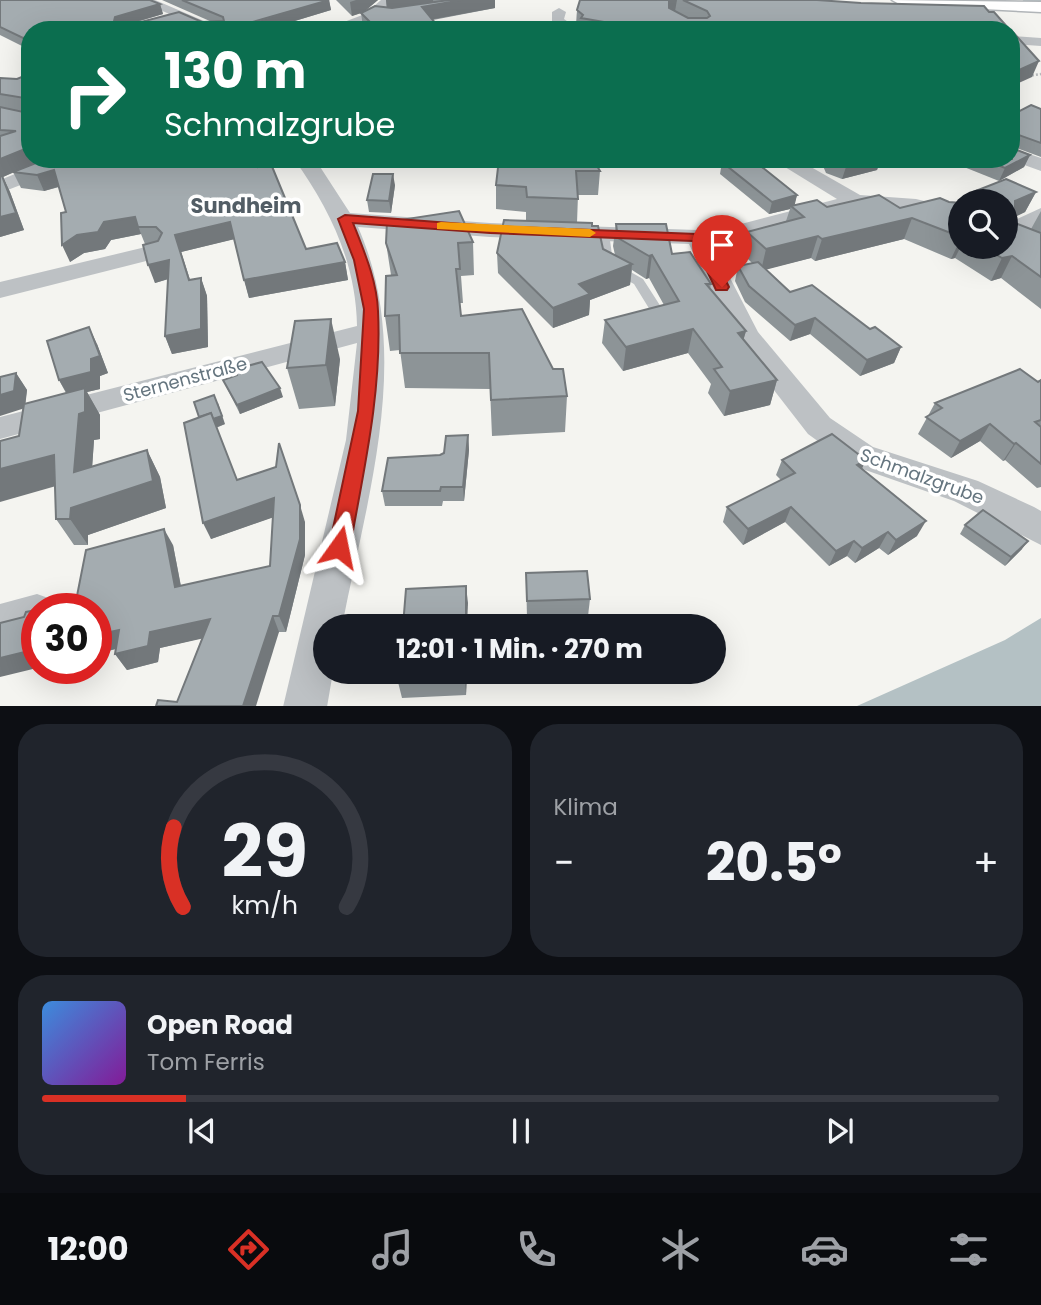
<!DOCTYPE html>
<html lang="de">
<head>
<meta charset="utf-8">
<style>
	:root { --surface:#171b24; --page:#20242c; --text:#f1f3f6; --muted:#9ea1a6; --line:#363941; --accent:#d93025 }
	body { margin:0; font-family:Poppins,sans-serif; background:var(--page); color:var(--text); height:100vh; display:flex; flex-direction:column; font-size:26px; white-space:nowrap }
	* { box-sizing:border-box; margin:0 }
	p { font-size:23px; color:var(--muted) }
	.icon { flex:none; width:38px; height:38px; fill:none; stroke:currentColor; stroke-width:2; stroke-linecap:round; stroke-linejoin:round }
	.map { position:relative; height:706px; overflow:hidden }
	.drawer { display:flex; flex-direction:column; gap:18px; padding:18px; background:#0d0f14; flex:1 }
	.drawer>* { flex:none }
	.guide { position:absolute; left:21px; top:21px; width:999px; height:147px; border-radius:28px; box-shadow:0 7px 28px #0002; background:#0b6e4f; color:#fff; overflow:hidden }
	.tools { position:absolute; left:948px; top:189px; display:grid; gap:14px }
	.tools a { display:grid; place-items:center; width:70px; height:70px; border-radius:50%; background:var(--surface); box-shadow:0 7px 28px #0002; font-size:35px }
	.speed { position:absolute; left:21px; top:593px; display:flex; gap:14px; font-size:35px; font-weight:700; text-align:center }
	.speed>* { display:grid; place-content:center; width:91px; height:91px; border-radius:50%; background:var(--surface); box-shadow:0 7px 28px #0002; line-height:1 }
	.speed .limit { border:10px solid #d22; background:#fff; color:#111 }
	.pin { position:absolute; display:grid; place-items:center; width:60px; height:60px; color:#fff; margin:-72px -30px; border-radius:50% 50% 50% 0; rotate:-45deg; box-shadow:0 0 7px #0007 }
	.pin .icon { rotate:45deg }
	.me { position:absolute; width:77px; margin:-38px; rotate:12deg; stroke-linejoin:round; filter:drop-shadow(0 0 5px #0008) }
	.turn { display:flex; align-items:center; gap:24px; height:147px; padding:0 28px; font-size:32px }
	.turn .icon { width:91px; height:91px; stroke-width:2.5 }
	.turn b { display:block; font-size:49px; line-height:60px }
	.big { font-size:52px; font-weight:700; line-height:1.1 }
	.drawer .tile { flex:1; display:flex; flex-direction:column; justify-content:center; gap:10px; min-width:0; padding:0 24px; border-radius:28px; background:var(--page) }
	.drawer .dial { align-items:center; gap:0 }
	.dial svg { height:182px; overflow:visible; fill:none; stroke:var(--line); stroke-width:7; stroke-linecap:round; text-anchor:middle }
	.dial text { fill:var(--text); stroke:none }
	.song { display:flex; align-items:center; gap:21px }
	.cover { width:84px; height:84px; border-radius:10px; background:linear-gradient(135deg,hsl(210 70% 55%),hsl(290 70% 35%)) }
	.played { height:7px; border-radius:4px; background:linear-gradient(90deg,var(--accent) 15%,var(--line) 15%) }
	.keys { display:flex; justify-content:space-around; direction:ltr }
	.heat { display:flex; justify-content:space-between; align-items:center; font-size:38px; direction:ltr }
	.drawer .tiles { flex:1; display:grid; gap:18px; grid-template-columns:1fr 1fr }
	.tile:last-child { grid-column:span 2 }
	.trip { position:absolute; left:313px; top:614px; width:413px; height:70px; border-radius:35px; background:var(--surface); box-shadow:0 7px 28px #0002; font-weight:700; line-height:70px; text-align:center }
	.menu { display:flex; height:112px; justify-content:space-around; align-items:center; background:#090b0e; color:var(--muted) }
	.menu .icon { width:49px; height:49px }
	.menu .on { color:var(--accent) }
	.menu b { font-size:32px; color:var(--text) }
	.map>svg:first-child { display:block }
	.water { fill:#b4c1c4 }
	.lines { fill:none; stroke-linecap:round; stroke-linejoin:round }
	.stream { stroke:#b4c1c4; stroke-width:4.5 }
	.primary-casing { stroke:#b1b5b8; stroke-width:3 }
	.path { stroke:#b7babc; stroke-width:2.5; stroke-dasharray:2 2; stroke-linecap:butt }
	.service { fill:#bdc1c4; fill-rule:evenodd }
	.minor { fill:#bdc1c4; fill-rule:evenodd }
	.primary { fill:#fff; fill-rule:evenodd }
	.wall { fill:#8d9497 }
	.shaded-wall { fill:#73787b }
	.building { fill:#a4acb0; stroke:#73787b; stroke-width:2 }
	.route { fill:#d93025; stroke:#8d1f18; stroke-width:2 }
	.slow { fill:#f59e0b }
	.labels { text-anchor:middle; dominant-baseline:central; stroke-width:7; stroke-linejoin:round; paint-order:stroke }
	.street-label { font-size:18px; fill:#65757f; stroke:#fff }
	.far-district-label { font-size:21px; font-weight:bold; fill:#525d65; stroke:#fff }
</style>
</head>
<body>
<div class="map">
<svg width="1041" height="707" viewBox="0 0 1041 707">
	<rect width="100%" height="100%" fill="#f4f4f0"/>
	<!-- water -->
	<path class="water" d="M1041,618V706H857L1005,640Z"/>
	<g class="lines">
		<!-- stream -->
		<path class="stream" d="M1025,0L1041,1"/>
		<defs>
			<path id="primary" d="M892,0L1041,2V12L901,5Z"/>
		</defs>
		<!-- primary casing -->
		<use href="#primary" class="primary-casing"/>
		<!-- path -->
		<path class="path" d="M1028,76L1041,74"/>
		<!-- service -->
		<path class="service" d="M603,230L609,233L613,262L643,279L661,307L660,310H650L634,284L603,267L597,233Z"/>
		<!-- minor -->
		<g class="minor">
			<path d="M138,0H155L225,30H205Z"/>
			<path d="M381,0H393C376,25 352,30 323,30L365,14Z"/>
			<path d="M559,8L566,12L564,19L580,30H563L552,23V12Z"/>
			<path d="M1012,36L1041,38V46L1012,44Z"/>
			<path d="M1012,148L1041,158V171L1008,159H1012Z"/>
			<path d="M52,159H80L77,163L0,193V180Z"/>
			<path d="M294,159H315L350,213L490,223L697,230L722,229L837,199L772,159H797L860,195L916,199L961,210V224L915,211L855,207L712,243L758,332L830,418L873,447L978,481L1034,507L1041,511V545L954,501L851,465L808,434L732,336L689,244L490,237L358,227C414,354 367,497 342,626H326V672H333L327,707H283L346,440L357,343L0,439V417L357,326C356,263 330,209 294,159Z"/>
			<path d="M1041,208V224L1006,240V224Z"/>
			<path d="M154,245L162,247L166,252L162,257L0,298V282Z"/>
			<path d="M37,594L51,599L55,609H37V630L0,640V604Z"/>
		</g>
		<!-- primary -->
		<use href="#primary" class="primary"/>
	</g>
	<!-- wall -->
	<g class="wall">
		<path d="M0,0L160,4L163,14L137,22H212L162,0H329L331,10L265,30H30V48L28,49L0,35Z"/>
		<path d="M336,0H378L364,11L387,7L386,0H495V8L433,20L441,30H365L363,27L361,13L352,16Z"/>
		<path d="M580,0H817L989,12L580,28L576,24L577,10Z"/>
		<path d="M29,74L30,159L258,167L306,249L345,262L348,280L249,298L234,239L181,252L190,280L201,278L207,296L208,347L172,354L165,336L168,279L155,283L145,244L141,234L111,240L105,249L84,253L70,262L66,212L59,187L44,191L21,188L13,172L3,177L10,192L24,230L0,237V78L17,79Z"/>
		<path d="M1041,109V157L1014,147L1013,148L1030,155L1024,167L999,181L944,159H1012V115Z"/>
		<path d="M374,159H393L383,163Z"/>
		<path d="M499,159L600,171L598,195H578L577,223L592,226L603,249L615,255L613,246L616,224L672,254L711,284L710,289L746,331L743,340L777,380L770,405L724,416L708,393L711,384L688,353L623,371L602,343L605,320L664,305L649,278L646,279L632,270L630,285L590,300L589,315L553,328L498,273L497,253L526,221V212L496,209V185Z"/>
		<path d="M820,159H886L880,161L877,170L842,179L826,173Z"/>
		<path d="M722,162L797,195L794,205L827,207L900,208L949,202L961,203V247H1006V201H969L973,192H1036L1025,212L1015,217V223L1031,229L1041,211V309L1001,278L991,281L955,258L951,259L904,239L815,261L811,258L766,269L790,292L870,329L901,347L894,363L860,376L810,334L790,341L745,302L735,281L738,266L752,263L742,253L747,232L786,221L790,209L769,214L720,174Z"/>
		<path d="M395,185L391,213L369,212L367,200Z"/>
		<path d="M473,242L474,275L461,276L463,303H460L461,316L553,369L567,396L565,432L492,436L490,389L405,388L400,350L390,351L385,316L391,275L386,243Z"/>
		<path d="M97,344L108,373L100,376V389L87,392L100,415V439L94,440L92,467L147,450L160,477L166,508L88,535V545H74L56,519L55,486L19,436L23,408L16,373L27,390L25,404L66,393L59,380Z"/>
		<path d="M340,359L335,406L299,409L287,368Z"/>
		<path d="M223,380L283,397L240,414Z"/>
		<path d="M1041,380V487L1037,488L1005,460L1003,461L980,441L951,458L918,434L935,403Z"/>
		<path d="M184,423L225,424L216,428L237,480L305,522V555L286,632H279L177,702L202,638L160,648L158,662L127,670L115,654L116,649L96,654L76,601L173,545L181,586L270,566L273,517L211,539Z"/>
		<path d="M468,435L469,450L464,501H443L442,506H385L382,491L444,453Z"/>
		<path d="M782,460L862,468L917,536L888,555L879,548L855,563L847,556L829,566L785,522L743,545L723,522L727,507L781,480L776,475Z"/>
		<path d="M965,525L1022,549L1005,566L960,534Z"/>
		<path d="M526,573L590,599L588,616L527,618Z"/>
		<path d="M399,672H467L466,695L402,698L398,682Z"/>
	</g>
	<!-- shaded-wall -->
	<g class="shaded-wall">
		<path d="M329,0L331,10L265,30H228Z"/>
		<path d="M356,0H378L364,12L352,16L350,2Z"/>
		<path d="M386,0H433L434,5L462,0H495V8L423,21L387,11Z"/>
		<path d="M668,0H677L675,11L666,14Z"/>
		<path d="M160,4L163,14L118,27L114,21L115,17Z"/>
		<path d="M30,36V48L28,49L23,38Z"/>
		<path d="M1039,61L1032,77L1012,86V73Z"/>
		<path d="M30,147V159H45L3,177L10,192L24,230L0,237V159Z"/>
		<path d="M1030,155L1024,167L999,181L1005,168Z"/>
		<path d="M85,159H96L100,170L73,166Z"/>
		<path d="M383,159H393L383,163Z"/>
		<path d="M854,159H886L880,161L877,170L842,179L848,161Z"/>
		<path d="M54,170L61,186L44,191L37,175Z"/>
		<path d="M393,174L395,185L391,213L389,201Z"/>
		<path d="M1036,192L1025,212L1006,221L1015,201Z"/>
		<path d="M797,195L794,208L791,206L790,209L769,214L772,202Z"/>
		<path d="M135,217L141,234L111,240L105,249L84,253L70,262L62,245L77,235L104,222Z"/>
		<path d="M912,218L904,239L815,261L822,239Z"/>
		<path d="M230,222L235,239L181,252L196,298L175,235Z"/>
		<path d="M818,236L811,258L761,271L766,249Z"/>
		<path d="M961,238V246L955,258L951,259Z"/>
		<path d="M652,255L649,278L646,279L649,256Z"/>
		<path d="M1012,256L1001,278L991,281L1002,258Z"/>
		<path d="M169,260L175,277L155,283L148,265Z"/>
		<path d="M345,262L348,280L249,298L244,280Z"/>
		<path d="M632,264L630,285L590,300L589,315L553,328V308L579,284Z"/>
		<path d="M201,278L207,296L208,347L172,354L165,336Z"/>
		<path d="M815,318L810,334L790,341L795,325Z"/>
		<path d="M331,319L340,359L335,406L326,365Z"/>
		<path d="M89,327L97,344L108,373L100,376V389L87,392L100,415V439L94,440L90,499L74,472L79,414L59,380Z"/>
		<path d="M693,329L688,353L623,371L626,347Z"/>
		<path d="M746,331L739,355L738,333Z"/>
		<path d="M901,347L894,363L860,376L867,360Z"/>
		<path d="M16,373L27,390L25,408L0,416V395Z"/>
		<path d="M777,380L770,405L724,416L730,391Z"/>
		<path d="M280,388L283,397L240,414L237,405Z"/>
		<path d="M218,403L225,424L204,432Z"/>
		<path d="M990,424L980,441L951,458L960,441Z"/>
		<path d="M468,435L469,450L464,501L463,487Z"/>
		<path d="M1016,443L1005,460L1003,461L1014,444Z"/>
		<path d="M147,450L160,477L166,508L88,535V545L70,519L71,508Z"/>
		<path d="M54,455L70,482L0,502V469Z"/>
		<path d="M866,460L859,475L857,465Z"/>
		<path d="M274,498L280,515L211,539L203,523Z"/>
		<path d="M300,505L305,522V555L286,632L279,616Z"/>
		<path d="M791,507L785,522L743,545L748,529Z"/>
		<path d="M926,521L917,536L888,555L896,540Z"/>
		<path d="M164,529L173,545L184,603L175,587Z"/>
		<path d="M888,532L879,548L855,563L862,548Z"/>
		<path d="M854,541L847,556L829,566L836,551Z"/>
		<path d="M1028,541L1022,549L1005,566L1011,557Z"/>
		<path d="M466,586L468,603L467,626H466Z"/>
		<path d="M273,616L279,632L256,706H243Z"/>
		<path d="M210,619L218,635L160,648L158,662L127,670L115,654L150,632Z"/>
		<path d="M119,630L130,645L96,654V635Z"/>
		<path d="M37,649V668L0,677V658Z"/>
		<path d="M465,672H467L466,695L465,680Z"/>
	</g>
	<!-- building -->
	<g class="building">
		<path d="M0,0H150L160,4L115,17L114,21L141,22L179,12L202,22L224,21L223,17L182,0H329L228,29L229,30H30V36L23,38L0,27Z"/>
		<path d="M449,0H462L422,7L441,30H380L372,24L361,13L375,6L392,8Z"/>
		<path d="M580,0H669V8L688,18H707L710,16L707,11L683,0H817L861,3L984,6L989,12H994L1010,30H571L604,22L581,18L583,15L577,10Z"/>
		<path d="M1012,31L1039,61L1012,73Z"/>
		<path d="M29,74L30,147L0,159V136L16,131L0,130V107L23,112L26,109L25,98L0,94V78L17,79Z"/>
		<path d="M1031,105L1041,109V143L1016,134L1015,144L1012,148L1030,155L1005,168L982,159H1012V115Z"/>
		<path d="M46,159H85L73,166L103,159H255L258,167L271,164L306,249L337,243L345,262L244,280L230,222L175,235L189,280L201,278V329L165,336L169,260L148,265L143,245L158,241L162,233L156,227H138L135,217L104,222L98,232L77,235L62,245L61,213L66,212L54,170L37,175L13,172Z"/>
		<path d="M499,159H593L600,171H576L578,199L527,197L526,187L496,185Z"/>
		<path d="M736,159H752L797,195L772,202L722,162Z"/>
		<path d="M373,174H393L389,201L367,200Z"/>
		<path d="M0,176H2L16,213L0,217Z"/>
		<path d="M1006,179L1036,192L1015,201V223L1041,233V277L1012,256L1002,258L983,247H1006V201H972L973,192Z"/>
		<path d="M879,195L900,208L940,198L949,202L961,203V237L912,218L822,239L818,236L766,249L747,232L804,217L791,206L817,200L827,207Z"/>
		<path d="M459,211L473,242L458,243L460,269H456L461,316L522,309L553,369H563L567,396L491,400L489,353H400L399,315L385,316L386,276L397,275L386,243L387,222Z"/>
		<path d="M504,220L592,223V226H598L603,249L632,264L579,284L590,294L553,308L497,253Z"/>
		<path d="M616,224H666L672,254L690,252L711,284H706L746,331L738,333L777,380L730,391L714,369L722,367L693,329L626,347L605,320L679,301L652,255L649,256L618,238Z"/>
		<path d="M758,262L790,292L812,285L870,329L875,327L901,347L867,360L815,318L795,325L749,286L738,266Z"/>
		<path d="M331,319L326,365L287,368L295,321Z"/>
		<path d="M89,327L100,356L91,359V372L59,380L47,341Z"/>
		<path d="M262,362L280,388L237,405L223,380L237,375L236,369Z"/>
		<path d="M1020,369L1038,382L1041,380V420L1035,422L1041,427V464L1016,443L1014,444L990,424L960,441L926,417L942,408L935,403Z"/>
		<path d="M16,373L14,391L0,395V377Z"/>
		<path d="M85,388V412L79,414L74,472L147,450L153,481L71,508L70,519H56L54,455L0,469V441L19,436L24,404Z"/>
		<path d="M214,395L222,416L213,419L211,413L199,417L194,402Z"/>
		<path d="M211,413L237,480L276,467L279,443L300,505V539L279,616H273L243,706H156L158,700L177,702L210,619L150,632L148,646L115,654L119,630L96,635V609H39L76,601L86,550L164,529L175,587L270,566L274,498L203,523L184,423Z"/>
		<path d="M832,434L866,460L857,465L926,521L896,540L888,532L862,548L854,541L836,551L791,507L748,529L727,507L795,473L782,460Z"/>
		<path d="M468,435L463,487H441L440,491H382L388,458L440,455L444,453L446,436Z"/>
		<path d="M983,510L1028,541L1011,557L965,525Z"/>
		<path d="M587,571L590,599L527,601L526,573Z"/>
		<path d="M466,586V626H403L406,589Z"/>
		<path d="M37,610V649L0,658V623L24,617L26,612Z"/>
		<path d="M399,672H465V680L398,682Z"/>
	</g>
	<!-- route -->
	<path class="route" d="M345,215L490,226L697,234L704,237L729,287L727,290H716L693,241L490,233L353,223C364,251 377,281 378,311C382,391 364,469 350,547L346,553L339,556L332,553L329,547L358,411L364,309L354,260L338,219Z"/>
	<!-- slow -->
	<path class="slow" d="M441,222L590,229L596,233L590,237L437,229V223Z"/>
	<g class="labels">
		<!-- street labels -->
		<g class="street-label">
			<text transform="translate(185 379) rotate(-15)">Sternenstraße</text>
			<text transform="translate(922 476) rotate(20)">Schmalzgrube</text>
		</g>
		<!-- far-district labels -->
		<g class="far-district-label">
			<text x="246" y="205">Sundheim</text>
		</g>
	</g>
</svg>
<div class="tools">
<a><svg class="icon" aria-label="search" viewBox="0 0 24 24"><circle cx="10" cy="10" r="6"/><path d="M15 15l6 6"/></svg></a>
</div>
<div class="speed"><div class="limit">30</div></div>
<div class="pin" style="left:722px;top:287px;background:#d93025"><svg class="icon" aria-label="arrive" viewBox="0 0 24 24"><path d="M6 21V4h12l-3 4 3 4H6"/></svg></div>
<svg class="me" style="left:339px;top:547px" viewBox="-20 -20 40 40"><path d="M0-17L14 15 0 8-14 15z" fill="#d93025" stroke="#fff" stroke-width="4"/></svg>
<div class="trip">12:01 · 1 Min. · 270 m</div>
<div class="guide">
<div class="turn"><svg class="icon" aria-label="right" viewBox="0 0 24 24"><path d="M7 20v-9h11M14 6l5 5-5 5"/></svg><div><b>130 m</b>Schmalzgrube</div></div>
</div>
</div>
<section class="drawer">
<div class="tiles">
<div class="tile dial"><svg viewBox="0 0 100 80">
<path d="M14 69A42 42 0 1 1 86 69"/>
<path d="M14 69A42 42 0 0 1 10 34" stroke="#d93025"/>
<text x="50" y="56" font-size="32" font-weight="700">29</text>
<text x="50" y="72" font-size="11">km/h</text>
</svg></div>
<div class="tile"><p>Klima</p>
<div class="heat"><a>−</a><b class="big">20.5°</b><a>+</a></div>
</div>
<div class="tile">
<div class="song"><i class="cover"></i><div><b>Open Road</b><p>Tom Ferris</p></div></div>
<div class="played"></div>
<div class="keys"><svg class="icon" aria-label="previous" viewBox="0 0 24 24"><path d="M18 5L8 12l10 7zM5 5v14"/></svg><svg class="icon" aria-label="pause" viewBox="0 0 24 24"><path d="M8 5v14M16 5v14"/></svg><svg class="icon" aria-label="next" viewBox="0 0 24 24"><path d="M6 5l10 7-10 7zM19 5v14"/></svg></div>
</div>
</div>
</section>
<nav class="menu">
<b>12:00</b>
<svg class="icon on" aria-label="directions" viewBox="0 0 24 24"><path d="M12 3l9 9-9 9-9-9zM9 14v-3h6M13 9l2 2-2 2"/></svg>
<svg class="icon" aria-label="music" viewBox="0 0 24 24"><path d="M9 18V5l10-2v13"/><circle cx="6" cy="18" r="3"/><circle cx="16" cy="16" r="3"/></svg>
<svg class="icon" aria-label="phone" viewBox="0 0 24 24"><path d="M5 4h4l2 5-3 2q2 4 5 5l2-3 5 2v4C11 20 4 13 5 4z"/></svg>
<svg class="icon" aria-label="climate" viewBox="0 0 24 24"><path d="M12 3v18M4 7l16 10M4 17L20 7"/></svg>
<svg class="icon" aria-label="car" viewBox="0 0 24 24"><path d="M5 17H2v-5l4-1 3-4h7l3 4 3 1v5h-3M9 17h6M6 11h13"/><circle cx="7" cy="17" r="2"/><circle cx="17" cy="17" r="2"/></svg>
<svg class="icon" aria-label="filters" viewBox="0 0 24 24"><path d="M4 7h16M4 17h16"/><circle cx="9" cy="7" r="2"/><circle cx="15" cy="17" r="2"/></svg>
</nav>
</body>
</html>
